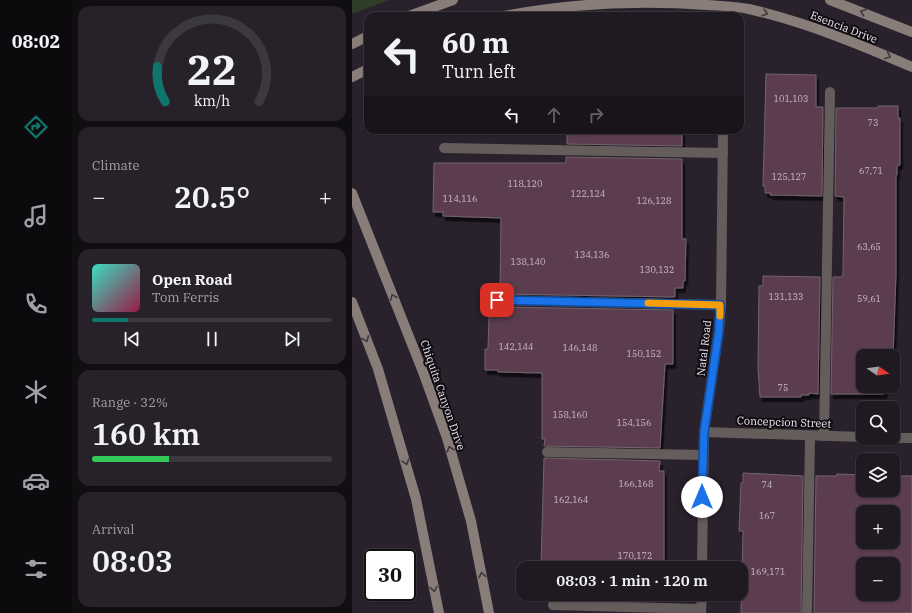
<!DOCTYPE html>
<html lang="en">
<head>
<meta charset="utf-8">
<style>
	:root { --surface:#1f1921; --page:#27222a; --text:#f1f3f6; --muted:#a1a0a5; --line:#3c383f; --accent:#0f766e }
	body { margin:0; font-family:"IBM Plex Serif",serif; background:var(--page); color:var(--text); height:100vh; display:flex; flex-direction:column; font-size:15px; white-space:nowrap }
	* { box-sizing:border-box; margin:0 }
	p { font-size:13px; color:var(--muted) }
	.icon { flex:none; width:22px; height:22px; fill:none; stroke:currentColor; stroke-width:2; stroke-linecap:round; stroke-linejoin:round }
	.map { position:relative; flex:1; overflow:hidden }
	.details { display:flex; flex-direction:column; gap:6px; padding:6px; background:#110e12; width:280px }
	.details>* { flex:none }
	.hud { position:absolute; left:12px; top:12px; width:380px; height:122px; border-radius:12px; box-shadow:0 1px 3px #0004,0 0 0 1px var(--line); background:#1f1921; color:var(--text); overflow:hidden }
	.needle { width:26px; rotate:103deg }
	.tools { position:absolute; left:504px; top:349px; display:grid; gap:8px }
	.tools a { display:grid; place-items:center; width:44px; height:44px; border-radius:8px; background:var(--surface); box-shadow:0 1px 3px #0004,0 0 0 1px var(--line); font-size:20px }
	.speed { position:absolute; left:12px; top:549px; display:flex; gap:8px; font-size:20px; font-weight:700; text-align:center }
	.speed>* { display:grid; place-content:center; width:52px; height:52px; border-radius:50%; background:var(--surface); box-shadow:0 1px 3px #0004,0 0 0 1px var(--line); line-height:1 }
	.speed .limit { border:2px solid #111; border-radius:6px; background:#fff; color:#111 }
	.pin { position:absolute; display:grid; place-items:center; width:34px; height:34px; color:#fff; margin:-17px; border-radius:8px; box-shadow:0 2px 6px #0006 }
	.me { position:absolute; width:44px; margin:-22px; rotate:0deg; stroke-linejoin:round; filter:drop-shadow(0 0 3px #0008) }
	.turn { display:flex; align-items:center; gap:14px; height:84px; padding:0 12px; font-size:18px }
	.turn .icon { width:52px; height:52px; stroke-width:2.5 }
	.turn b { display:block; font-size:28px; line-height:34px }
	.lanes { display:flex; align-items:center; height:38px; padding:0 12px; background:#0003; justify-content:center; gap:20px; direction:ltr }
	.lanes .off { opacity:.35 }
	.big { font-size:30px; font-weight:600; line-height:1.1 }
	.details .widget { flex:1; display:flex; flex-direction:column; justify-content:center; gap:6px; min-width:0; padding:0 14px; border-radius:12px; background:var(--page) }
	.details .dial { align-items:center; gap:0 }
	.dial svg { height:104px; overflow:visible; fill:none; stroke:var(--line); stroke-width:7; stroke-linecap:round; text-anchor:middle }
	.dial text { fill:var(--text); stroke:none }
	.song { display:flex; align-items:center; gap:12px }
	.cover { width:48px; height:48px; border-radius:6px; background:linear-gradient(135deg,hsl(170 70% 55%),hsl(340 70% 35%)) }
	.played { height:4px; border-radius:2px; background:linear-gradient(90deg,var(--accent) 15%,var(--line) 15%) }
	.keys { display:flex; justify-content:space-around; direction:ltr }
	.heat { display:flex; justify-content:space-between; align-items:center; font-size:22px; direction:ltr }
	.charge { height:6px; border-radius:3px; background:linear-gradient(90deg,#34c759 32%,var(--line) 0) }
	.trip { position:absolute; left:164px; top:561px; width:232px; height:40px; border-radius:12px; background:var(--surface); box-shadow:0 1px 3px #0004,0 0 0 1px var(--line); font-weight:600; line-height:40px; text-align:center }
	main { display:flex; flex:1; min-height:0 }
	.tab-bar { display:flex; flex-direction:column; width:72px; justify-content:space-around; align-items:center; background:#0c0a0d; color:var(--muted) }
	.tab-bar .icon { width:28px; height:28px }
	.tab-bar .active { color:var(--accent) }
	.tab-bar b { font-size:18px; color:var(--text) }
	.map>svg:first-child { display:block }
	.green { fill:#2e3e29 }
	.building { fill:#5b3d50; stroke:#73646d; fill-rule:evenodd; filter:url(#shadow) }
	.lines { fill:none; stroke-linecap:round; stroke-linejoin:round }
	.lane { stroke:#655d5b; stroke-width:10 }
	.street { stroke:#655d5b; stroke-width:10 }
	.secondary { stroke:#897d7a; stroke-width:10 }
	.oneway { stroke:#40393b }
	.route-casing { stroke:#114b97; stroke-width:10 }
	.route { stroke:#1a73e8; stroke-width:7 }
	.slow { stroke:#f59e0b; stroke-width:7 }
	.labels { text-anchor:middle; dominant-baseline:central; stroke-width:4; stroke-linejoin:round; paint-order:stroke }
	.number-label { font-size:9px; fill:#c8bcc6 }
	.street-label { font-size:11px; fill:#ece7ee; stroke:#100c11 }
</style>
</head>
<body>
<main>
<nav class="tab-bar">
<b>08:02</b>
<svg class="icon active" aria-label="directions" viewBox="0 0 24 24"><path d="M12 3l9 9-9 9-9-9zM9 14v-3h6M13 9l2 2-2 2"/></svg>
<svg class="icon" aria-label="music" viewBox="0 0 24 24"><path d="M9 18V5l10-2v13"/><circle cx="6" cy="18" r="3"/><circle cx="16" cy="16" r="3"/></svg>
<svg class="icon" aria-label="phone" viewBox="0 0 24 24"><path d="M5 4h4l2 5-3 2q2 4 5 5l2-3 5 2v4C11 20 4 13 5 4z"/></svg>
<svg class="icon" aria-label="climate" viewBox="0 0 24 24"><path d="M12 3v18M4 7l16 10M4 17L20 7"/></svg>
<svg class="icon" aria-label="car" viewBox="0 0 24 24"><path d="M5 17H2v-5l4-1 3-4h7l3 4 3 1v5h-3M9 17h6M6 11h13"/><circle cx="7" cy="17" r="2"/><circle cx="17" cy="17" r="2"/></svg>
<svg class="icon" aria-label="filters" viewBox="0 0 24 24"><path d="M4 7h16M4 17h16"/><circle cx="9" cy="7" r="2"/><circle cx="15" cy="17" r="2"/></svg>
</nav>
<section class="details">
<div class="widget dial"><svg viewBox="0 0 100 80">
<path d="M14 69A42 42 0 1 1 86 69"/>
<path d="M14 69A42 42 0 0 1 8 42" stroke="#0f766e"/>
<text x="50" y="56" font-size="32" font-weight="700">22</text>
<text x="50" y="72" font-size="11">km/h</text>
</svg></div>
<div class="widget"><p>Climate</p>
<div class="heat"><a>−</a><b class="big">20.5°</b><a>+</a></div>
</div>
<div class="widget">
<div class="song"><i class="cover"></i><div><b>Open Road</b><p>Tom Ferris</p></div></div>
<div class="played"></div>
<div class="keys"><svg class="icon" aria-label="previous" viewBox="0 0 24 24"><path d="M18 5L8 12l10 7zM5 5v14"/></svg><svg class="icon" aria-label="pause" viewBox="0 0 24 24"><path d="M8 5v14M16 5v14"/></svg><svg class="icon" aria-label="next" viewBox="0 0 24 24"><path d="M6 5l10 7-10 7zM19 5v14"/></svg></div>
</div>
<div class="widget"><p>Range · 32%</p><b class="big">160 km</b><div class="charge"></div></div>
<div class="widget"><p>Arrival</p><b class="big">08:03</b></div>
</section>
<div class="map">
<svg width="560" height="613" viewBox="0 0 560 613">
	<defs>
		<filter id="shadow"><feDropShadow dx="2.5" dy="4.5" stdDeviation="0" flood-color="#0009"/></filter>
	</defs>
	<rect width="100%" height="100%" fill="#29212c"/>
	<!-- green -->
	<path class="green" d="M0,0H37L0,14Z"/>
	<!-- building -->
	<g class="building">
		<path d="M414,74L464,75V107H471L470,196L418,195L419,193H413V186H411Z"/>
		<path d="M526,106H546V118H548V165L545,166V175H544V274L541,357L511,356V386H533L532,394H479L481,277H490L491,273L492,197L483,196L484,108H526Z"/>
		<path d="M215,130H330V146L215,144Z"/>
		<path d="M214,157L330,159V239H334L333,281H331V288H323V297L148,294L149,218L91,216V212H81L82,163H214Z"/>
		<path d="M411,276L468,277L466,394L457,393V395H449V397H408L406,368L407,286H411Z"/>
		<path d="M147,307L321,310V364H313L308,448L192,446L193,439H190V373L146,372V370H133V349H136L137,316H147Z"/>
		<path d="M192,458L308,461L307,471H312V563L310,568H190L189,566Z"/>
		<path d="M391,473L451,476L449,613H389L391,531H387L389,483H391Z"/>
		<path d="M485,474L511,475V490H541V476H560V613H462L464,476H485ZM511,512H541V542H511ZM511,564H541V594H511Z"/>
	</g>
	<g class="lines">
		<!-- lane -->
		<g class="lane">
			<path d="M92,148L371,153"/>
			<path d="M145,300L369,305"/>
			<path d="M472,436L478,92"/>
			<path d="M195,452L351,455"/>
			<path d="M201,605L349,609"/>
			<path d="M455,613L458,436"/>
		</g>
		<!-- street -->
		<g class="street">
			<path d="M352,432L511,437"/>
			<path d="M541,438H560"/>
			<path d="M350,568L352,432L367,330L369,305L371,130"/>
			<path d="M349,613L350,594"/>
		</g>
		<!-- secondary -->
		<g class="secondary">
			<path d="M478,0L560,32"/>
			<path d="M57,16L101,0"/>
			<path d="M152,16C220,3 286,0 355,5C369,6 383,6 397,9C453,22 507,44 560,67"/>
			<path d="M0,44L16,36"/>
			<path d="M0,77L16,69"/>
			<path d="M0,193L71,372L95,438L119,521L137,613"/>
			<path d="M0,302L26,369L64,499L87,613"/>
		</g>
	</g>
	<!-- one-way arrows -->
	<defs><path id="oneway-chevron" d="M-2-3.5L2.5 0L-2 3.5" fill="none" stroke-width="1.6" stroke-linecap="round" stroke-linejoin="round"/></defs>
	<g class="oneway">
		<use href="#oneway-chevron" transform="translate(511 12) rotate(-160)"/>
		<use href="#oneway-chevron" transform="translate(413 13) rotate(16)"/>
		<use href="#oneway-chevron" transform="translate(536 56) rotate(23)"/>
		<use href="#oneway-chevron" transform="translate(41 297) rotate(-112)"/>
		<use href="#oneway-chevron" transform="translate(14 339) rotate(68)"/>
		<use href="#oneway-chevron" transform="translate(98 449) rotate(-106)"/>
		<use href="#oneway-chevron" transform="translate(54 462) rotate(74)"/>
		<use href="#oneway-chevron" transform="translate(130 575) rotate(-101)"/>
		<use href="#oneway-chevron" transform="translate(82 589) rotate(80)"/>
	</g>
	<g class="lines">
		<defs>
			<path id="route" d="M145,300L368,305L367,330L352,432L350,497"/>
		</defs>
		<!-- route casing -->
		<use href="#route" class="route-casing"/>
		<!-- route -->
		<use href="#route" class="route"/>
		<!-- slow -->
		<path class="slow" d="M296,303L368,305V316"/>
	</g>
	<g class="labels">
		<!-- number labels -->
		<g class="number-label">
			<text x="439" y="98">101,103</text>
			<text x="521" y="122">73</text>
			<text x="519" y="170">67,71</text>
			<text x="437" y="176">125,127</text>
			<text x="173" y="183">118,120</text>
			<text x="236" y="193">122,124</text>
			<text x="108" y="198">114,116</text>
			<text x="302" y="200">126,128</text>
			<text x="517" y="246">63,65</text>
			<text x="240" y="254">134,136</text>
			<text x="176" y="261">138,140</text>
			<text x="305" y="269">130,132</text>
			<text x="434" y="296">131,133</text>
			<text x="517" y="298">59,61</text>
			<text x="164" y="346">142,144</text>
			<text x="228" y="347">146,148</text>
			<text x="292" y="353">150,152</text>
			<text x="431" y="387">75</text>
			<text x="218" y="414">158,160</text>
			<text x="282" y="422">154,156</text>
			<text x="284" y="483">166,168</text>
			<text x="415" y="484">74</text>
			<text x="219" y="499">162,164</text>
			<text x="415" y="515">167</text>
			<text x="283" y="555">170,172</text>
			<text x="416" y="571">169,171</text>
		</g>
		<!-- street labels -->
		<g class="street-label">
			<text transform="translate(492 27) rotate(21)">Esencia Drive</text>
			<text transform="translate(352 348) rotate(-83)">Natal Road</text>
			<text transform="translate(91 395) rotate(71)">Chiquita Canyon Drive</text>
			<text transform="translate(432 422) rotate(2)">Concepcion Street</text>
		</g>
	</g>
</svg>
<div class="tools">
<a><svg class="needle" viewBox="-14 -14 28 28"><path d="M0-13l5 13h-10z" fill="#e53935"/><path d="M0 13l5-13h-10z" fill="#a1a0a5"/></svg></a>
<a><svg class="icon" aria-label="search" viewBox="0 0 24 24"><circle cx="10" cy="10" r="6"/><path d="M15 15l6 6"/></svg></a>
<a><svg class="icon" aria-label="layers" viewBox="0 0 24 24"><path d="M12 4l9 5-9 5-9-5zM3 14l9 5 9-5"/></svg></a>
<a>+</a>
<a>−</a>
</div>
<div class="speed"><div class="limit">30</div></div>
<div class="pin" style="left:145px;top:300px;background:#d93025"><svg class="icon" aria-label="arrive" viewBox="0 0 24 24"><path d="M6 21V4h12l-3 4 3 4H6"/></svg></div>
<svg class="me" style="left:350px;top:497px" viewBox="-20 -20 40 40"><circle r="19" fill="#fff"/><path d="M0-13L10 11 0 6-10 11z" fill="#1a73e8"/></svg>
<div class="trip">08:03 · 1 min · 120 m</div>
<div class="hud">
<div class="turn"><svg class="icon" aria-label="left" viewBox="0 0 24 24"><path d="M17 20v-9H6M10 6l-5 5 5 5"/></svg><div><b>60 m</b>Turn left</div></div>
<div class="lanes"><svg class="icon" aria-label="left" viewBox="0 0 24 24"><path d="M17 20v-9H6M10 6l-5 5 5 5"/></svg><svg class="icon off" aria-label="ahead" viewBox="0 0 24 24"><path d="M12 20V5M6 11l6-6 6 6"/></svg><svg class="icon off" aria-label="right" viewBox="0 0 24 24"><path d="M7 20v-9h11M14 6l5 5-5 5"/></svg></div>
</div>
</div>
</main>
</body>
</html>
